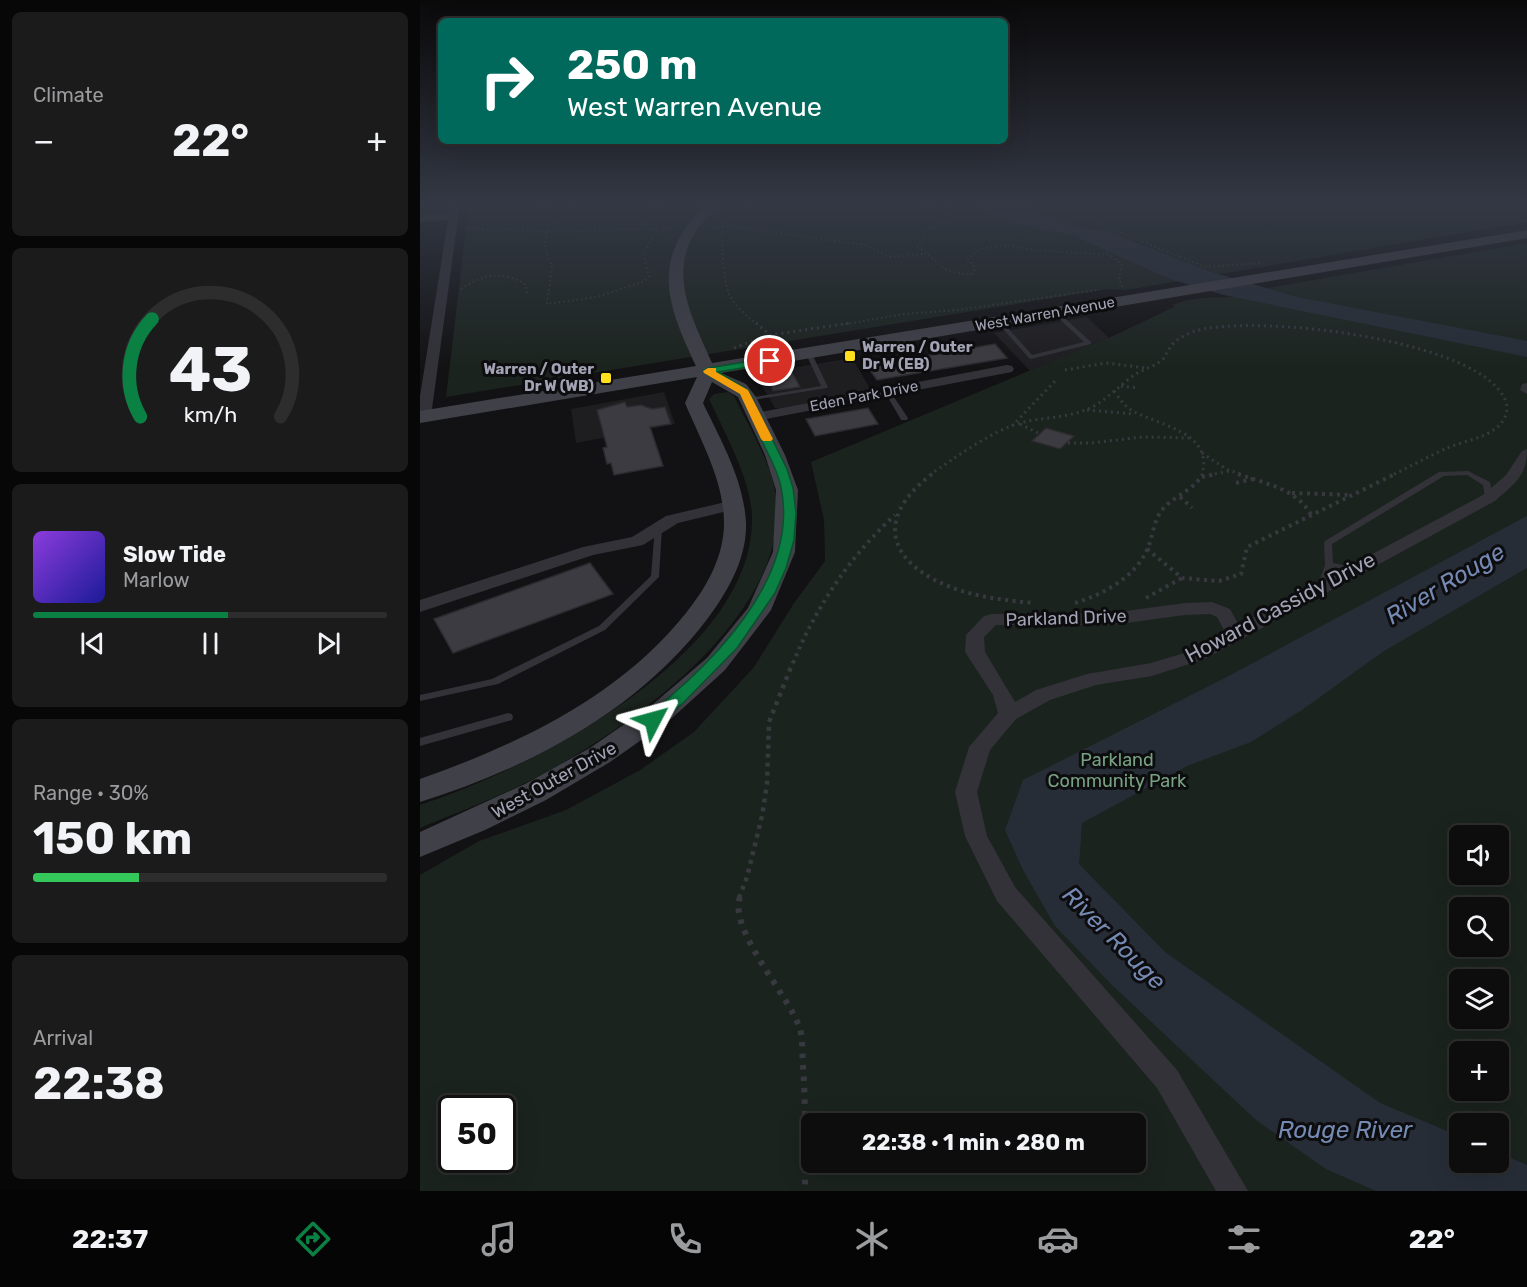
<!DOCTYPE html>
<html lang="en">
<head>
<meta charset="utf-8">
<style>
	:root { --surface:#0e0d0e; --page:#1c1b1c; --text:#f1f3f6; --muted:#9b9c9e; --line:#2e2d2e; --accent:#0b8043 }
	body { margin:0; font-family:Rubik,sans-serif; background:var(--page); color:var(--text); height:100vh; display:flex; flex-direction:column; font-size:22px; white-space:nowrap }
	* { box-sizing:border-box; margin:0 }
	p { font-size:20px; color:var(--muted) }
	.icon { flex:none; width:33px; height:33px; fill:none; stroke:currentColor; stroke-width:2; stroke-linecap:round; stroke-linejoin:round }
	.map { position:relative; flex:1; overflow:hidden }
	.sheet { display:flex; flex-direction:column; gap:12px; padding:12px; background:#080708; width:420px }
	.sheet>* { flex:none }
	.hud { position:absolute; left:18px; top:18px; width:570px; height:126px; border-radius:9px; box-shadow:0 6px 24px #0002,0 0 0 2px var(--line); background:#00695c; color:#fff; overflow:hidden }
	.fabs { position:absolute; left:1029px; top:825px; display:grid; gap:12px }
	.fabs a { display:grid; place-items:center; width:60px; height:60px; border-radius:9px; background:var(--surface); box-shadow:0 6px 24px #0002,0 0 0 2px var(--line); font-size:30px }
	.speed { position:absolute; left:18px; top:1095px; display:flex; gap:12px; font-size:30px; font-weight:700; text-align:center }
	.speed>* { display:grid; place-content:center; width:78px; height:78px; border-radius:50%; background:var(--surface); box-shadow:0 6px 24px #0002,0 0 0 2px var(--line); line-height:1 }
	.speed .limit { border:3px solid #111; border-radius:9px; background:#fff; color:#111 }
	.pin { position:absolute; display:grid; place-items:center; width:51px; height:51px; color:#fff; margin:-26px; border:3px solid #fff; border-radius:50%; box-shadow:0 2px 6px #0007 }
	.me { position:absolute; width:66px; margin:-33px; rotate:51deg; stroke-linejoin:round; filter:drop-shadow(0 0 4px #0008) }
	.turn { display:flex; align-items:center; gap:21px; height:126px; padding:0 30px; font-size:27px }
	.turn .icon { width:78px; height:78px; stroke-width:2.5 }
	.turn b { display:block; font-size:42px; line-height:51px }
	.big { font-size:45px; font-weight:700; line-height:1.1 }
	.sheet .card { flex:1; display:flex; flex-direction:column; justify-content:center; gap:9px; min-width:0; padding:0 21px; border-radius:9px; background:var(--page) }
	.sheet .dial { align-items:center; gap:0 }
	.dial svg { height:156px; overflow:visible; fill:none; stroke:var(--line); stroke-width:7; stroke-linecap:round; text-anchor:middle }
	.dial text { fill:var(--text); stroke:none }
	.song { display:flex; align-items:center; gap:18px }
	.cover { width:72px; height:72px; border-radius:9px; background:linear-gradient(135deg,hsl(270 70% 55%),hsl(240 70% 35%)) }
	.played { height:6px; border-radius:3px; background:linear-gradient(90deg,var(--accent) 55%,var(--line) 55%) }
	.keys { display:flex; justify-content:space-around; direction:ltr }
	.heat { display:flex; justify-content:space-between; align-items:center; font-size:33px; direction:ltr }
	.charge { height:9px; border-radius:4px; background:linear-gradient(90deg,#34c759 30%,var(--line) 0) }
	.trip { position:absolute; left:381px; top:1113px; width:345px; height:60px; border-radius:9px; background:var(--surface); box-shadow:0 6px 24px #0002,0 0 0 2px var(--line); font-weight:700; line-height:60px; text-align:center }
	.tabs { display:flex; height:96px; justify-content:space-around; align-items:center; background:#060506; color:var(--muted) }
	.tabs .icon { width:42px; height:42px }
	.tabs .active { color:var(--accent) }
	.tabs b { font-size:27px; color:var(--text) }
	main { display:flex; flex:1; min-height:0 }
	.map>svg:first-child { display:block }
	.built { fill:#1e1d20 }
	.green { fill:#1b231e; fill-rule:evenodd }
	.water { fill:#272d37 }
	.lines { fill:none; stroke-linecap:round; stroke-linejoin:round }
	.stream { stroke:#272d37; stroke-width:4 }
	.building { fill:#3c3b41; stroke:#2c2b2f; stroke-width:1.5 }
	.path-far4 { stroke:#38393f; stroke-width:2; stroke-dasharray:1.5 3; stroke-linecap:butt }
	.path-far3 { stroke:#38393f; stroke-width:3; stroke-dasharray:2 4; stroke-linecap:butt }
	.path-far2 { stroke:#38393f; stroke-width:4; stroke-dasharray:3 4.5; stroke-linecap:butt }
	.path-far1 { stroke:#38393f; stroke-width:4.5; stroke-dasharray:4 5; stroke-linecap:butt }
	.path { stroke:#38393f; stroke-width:6; stroke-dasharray:4.5 7; stroke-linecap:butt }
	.lane { fill:#323238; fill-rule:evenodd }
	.street { fill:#323238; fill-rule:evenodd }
	.secondary { fill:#404048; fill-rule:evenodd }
	.route { fill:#0b8043; stroke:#07532c; stroke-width:1.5 }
	.slow { fill:#f59e0b }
	.poi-dot { fill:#ffdf1e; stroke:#0d0c0e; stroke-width:2 }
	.labels { text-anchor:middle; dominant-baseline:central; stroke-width:6; stroke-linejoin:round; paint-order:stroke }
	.far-street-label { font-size:15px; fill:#a2a4b5; stroke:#0d0c0e }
	.far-poi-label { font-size:15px; font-weight:bold; fill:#a2a4b5; stroke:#0d0c0e; text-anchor:start }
	.street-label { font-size:18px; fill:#a2a4b5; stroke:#0d0c0e }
	.park-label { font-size:18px; fill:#77a182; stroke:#0d0c0e }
	.near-street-label { font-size:21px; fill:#a2a4b5; stroke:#0d0c0e }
	.near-water-label { font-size:24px; font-style:italic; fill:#758ab3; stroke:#0d0c0e }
</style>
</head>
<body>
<main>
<section class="sheet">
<div class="card"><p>Climate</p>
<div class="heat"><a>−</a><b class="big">22°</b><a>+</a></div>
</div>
<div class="card dial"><svg viewBox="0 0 100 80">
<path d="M14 69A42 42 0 1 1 86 69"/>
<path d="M14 69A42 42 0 0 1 20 19" stroke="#0b8043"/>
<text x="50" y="56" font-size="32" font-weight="700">43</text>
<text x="50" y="72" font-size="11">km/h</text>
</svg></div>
<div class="card">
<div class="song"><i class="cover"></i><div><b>Slow Tide</b><p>Marlow</p></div></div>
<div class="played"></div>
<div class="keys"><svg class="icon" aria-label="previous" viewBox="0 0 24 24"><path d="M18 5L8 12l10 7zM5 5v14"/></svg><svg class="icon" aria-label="pause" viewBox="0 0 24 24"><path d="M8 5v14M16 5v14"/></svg><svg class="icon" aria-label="next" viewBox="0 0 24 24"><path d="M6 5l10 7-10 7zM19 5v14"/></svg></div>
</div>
<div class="card"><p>Range · 30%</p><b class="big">150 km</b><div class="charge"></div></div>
<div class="card"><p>Arrival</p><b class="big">22:38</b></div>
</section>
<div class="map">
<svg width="1107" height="1191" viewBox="0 0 1107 1191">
	<rect width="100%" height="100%" fill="#121113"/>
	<!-- built -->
	<g class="built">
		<path d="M667,317L689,338L610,371L574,333Z"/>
		<path d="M432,358L451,390L363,408H355L335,374Z"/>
		<path d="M244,392L255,424L156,443L151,409Z"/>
	</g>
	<!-- green -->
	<g class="green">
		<path d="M49,204H1107V222L706,290L688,289L26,397Z"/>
		<path d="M1107,243V1191H0V875L59,841L146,810L220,770L274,732L334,667L374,603L405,561L404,520L391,462L695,335L754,307L753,305C773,296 794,298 814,297C827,296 840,292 852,290L847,288ZM1040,836H1078V874H1040ZM1040,908H1078V946H1040ZM1040,980H1078V1018H1040ZM1040,1052H1078V1090H1040ZM32,1108H82V1160H32ZM392,1124H716V1162H392ZM1040,1124H1078V1162H1040Z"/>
		<path d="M308,392L314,396C330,430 355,467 357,506C363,622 201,735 109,781C74,799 36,813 0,828V805C111,769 335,655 332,517C331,479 305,434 289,399L294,394Z"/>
	</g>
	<!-- water -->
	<g class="water">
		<path d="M572,204H617L604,208L601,211L654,226L689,232L791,272L877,297L1107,341V357L804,295L750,279L652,235L601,225L573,215L566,210Z"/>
		<path d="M1107,516V568L964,651L882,710L831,742L767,766L662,823L659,864L745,952L960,1103L1039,1136L1040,1162H1078L1079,1153L1107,1165V1191H956L906,1169L836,1120L692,985L635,926L603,870L585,830L603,780L803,679Z"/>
	</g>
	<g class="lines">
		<!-- stream -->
		<path class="stream" d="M562,204L576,207"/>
	</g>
	<!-- building -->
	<g class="building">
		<path d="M575,344L587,358L457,380L447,366Z"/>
		<path d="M372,372L380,387L353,391L346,376Z"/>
		<path d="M205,402L207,407L221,405L232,409L245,407L251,424L230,427L243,466L194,475L191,463L187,464L183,448L187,447L177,410Z"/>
		<path d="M448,408L458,424L395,436L386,419Z"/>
		<path d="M626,428L654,436L640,449L612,441Z"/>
		<path d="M170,563L193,594L33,653L14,619Z"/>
	</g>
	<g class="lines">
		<!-- path-far4 -->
		<g class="path-far4">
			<path d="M106,204L124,207L128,232L155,204"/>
			<path d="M335,204L303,224C301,240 303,279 309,294C314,306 328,317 338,325"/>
			<path d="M527,204L540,217L509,229L498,247L528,271L551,275L555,269L548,259L561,249L587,245L613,250L690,255L702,265L699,280L703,288"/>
			<path d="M659,204L666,207L674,222L785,267L842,263"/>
			<path d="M500,206L523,210L531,217L530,222"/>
			<path d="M44,228L128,232L255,228"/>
			<path d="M289,228L315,227L445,245L470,257L506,254"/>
			<path d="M219,229L230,216V210L238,204"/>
			<path d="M127,232L125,247L132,267L127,304L177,297L225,281L229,276L223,253L238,229"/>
			<path d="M41,289C63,274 83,270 106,285L107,293"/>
			<path d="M421,325L484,314L538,310L677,290"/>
		</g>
		<!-- path-far3 -->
		<g class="path-far3">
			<path d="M336,323L350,335L430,323"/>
			<path d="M314,348L349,335"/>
			<path d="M645,370L686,363L727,368"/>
			<path d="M701,386L719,388"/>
			<path d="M694,391C700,399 704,406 713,411C740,426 794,432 782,475"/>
			<path d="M667,410L713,414"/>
			<path d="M600,424L620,434"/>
			<path d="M592,426L636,380"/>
			<path d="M648,443H671L723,437L769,438"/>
			<path d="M782,453L806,469L822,475"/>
			<path d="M510,475C532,459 574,430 600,423C626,416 655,419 679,403C691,395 702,384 714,375C723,369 734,367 742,360C746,357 746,352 749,349C754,340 766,334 775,331C836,314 1038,338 1079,390C1086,398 1090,409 1084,419C1073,438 1044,440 1025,449C1007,457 990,467 972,475"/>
			<path d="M789,475L810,471"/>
		</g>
		<!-- path-far2 -->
		<g class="path-far2">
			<path d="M512,474C448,523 473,569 542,591C565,598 590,601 615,603"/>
			<path d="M818,474C846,484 876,488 892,516"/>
			<path d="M782,477L796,474"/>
			<path d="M816,483L833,479"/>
			<path d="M872,493L931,495"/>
			<path d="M760,497L772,508"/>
			<path d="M727,549L762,578L799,581L821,574L827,547L975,474"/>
			<path d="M726,598L762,578"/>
			<path d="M655,603C684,594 718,576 729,545C733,534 734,520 742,510C753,496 773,491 783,474"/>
			<path d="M373,663C396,607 430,556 475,515"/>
		</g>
		<!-- path-far1 -->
		<path class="path-far1" d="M319,898L327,877L342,816L347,784L349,722L373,662"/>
		<!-- path -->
		<path class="path" d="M320,897C308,930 369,995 380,1029C383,1040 382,1054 383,1066C386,1108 385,1149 385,1191"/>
		<!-- lane -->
		<g class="lane">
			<path d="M634,312H638L671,342V344L611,359L609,358L577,322L582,321L612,355L664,342L634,314Z"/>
			<path d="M389,352L392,354L408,387L407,388L327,401V399L329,398L401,386L386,354Z"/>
			<path d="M467,389L470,391L488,418L487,420H481L480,418L464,391Z"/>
			<path d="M1048,471L1070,482L1073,498L1072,500H1069L1065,498L1063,485L1047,475L1024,476L912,544L913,563L936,568L937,570L933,573L912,568L904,589H898L897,587L905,565L904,543L905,541L1019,472Z"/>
			<path d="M235,526H238L242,528L239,577L185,630L78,684L0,701V695L72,679L179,626L231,576Z"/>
			<path d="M88,713L92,714L93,717L92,720L0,746V738Z"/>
		</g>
		<!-- street -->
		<g class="street">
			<path d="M30,204H40L11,416L4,420L0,419V396L28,220L0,222V216L29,213Z"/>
			<path d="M587,365L592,366L594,369L592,372L336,421L329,417L336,413Z"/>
			<path d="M1107,383V394L1100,390L1102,384Z"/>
			<path d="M1107,449C1107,477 1094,484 1075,501L785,659L732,676L676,685L630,700L596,719L570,750L557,792L567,836L595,887L757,1070L828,1191H796L737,1088L577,901L545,836L535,792L549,747L578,713L573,695L545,652L546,635L564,616L571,614L691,613L765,603L792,602L810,609L819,625L1063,495L1086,475L1102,451ZM790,614L797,617L805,632L771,651L731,663L667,674L616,690L595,702L565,652L564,637L576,625H691L765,615Z"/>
			<path d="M314,500L322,505L320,508L258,523L223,545L173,555L0,612V600L163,547L212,537L246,516Z"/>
		</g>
		<!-- secondary -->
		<path class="secondary" d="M286,204H300C291,215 280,223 273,236C249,278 275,324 292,363L1107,230V238L301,373L326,384L336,397L365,455L378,490L375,552L351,610L305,670L251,719L190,762L126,800L65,830L0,857V832L105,784L170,748L232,705L287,658L328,608L353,552L356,490L345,455L318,397L292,382L283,403C301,441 324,480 326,523C327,558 308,591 288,618C218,711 109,768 0,802V779C99,744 199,697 266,613C286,588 304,557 304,523C304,481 281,441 265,403L277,377L0,423V411L276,366C246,302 230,259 286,204Z"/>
	</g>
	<!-- sky -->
	<linearGradient id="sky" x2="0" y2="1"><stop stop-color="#0a090a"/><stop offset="0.55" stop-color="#333844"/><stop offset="1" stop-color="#333844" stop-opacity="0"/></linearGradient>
	<rect width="1107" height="370" fill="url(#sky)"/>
	<!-- route -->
	<path class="route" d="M350,358H353V363L298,372L328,390L367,469L373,488L376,513L374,540L366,568L355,593L317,648L263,703L238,723H227L225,720L227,716C292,664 380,579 361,487C358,471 349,456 342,441C336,427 330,407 321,395C312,384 293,381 283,371L288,368Z"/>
	<!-- slow -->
	<path class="slow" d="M288,368H296V372L328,390L353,439L351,441H343L341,439L320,394L284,373L283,371Z"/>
	<!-- markers -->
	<g class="poi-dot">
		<rect x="424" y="350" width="12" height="12" rx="3"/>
		<rect x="180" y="372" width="12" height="12" rx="3"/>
	</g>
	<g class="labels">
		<!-- far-street labels -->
		<g class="far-street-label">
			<text transform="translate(625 314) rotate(-10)">West Warren Avenue</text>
			<text transform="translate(444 396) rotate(-11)">Eden Park Drive</text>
		</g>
		<!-- far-poi labels -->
		<g class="far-poi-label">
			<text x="442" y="347">Warren / Outer<tspan x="442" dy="17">Dr W (EB)</tspan></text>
			<text x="174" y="369" text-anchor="end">Warren / Outer<tspan x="174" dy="17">Dr W (WB)</tspan></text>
		</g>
		<!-- street labels -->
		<g class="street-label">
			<text transform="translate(646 618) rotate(-2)">Parkland Drive</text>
			<text transform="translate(134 780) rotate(-29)">West Outer Drive</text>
		</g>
		<!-- park labels -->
		<g class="park-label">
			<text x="697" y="760">Parkland<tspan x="697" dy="21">Community Park</tspan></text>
		</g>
		<!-- near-street labels -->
		<g class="near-street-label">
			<text transform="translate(860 607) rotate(-28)">Howard Cassidy Drive</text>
		</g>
		<!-- near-water labels -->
		<g class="near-water-label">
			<text transform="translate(1025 584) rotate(-31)">River Rouge</text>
			<text transform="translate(694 938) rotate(45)">River Rouge</text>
			<text x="925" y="1130">Rouge River</text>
		</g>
	</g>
</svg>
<div class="fabs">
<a><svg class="icon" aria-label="sound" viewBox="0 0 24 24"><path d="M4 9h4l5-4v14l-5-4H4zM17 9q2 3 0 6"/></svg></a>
<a><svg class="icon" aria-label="search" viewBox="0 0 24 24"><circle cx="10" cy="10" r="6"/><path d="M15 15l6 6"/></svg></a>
<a><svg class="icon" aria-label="layers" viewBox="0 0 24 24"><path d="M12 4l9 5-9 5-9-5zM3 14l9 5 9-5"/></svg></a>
<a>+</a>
<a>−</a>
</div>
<div class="speed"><div class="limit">50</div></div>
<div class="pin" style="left:350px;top:361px;background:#d93025"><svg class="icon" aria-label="arrive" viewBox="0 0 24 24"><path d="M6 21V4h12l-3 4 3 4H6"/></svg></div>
<svg class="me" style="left:233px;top:720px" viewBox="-20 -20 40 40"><path d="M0-17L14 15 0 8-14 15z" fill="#0b8043" stroke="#fff" stroke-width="4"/></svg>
<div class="trip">22:38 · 1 min · 280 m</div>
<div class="hud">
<div class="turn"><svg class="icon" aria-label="right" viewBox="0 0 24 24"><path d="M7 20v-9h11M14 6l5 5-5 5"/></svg><div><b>250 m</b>West Warren Avenue</div></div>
</div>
</div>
</main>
<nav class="tabs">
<b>22:37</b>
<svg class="icon active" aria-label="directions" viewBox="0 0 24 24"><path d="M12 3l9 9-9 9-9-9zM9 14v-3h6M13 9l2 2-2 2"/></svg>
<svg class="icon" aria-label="music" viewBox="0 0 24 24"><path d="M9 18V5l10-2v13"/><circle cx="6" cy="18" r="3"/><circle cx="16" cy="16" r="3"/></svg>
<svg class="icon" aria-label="phone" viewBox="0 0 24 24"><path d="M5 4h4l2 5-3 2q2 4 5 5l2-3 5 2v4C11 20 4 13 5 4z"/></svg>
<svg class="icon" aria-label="climate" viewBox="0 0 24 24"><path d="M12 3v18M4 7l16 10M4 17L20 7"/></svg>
<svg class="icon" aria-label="car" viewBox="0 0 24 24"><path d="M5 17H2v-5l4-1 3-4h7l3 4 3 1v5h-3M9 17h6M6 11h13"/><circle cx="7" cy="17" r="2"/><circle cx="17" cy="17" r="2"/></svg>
<svg class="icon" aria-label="filters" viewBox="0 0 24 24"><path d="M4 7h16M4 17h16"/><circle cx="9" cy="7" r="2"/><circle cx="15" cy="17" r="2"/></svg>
<b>22°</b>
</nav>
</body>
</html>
